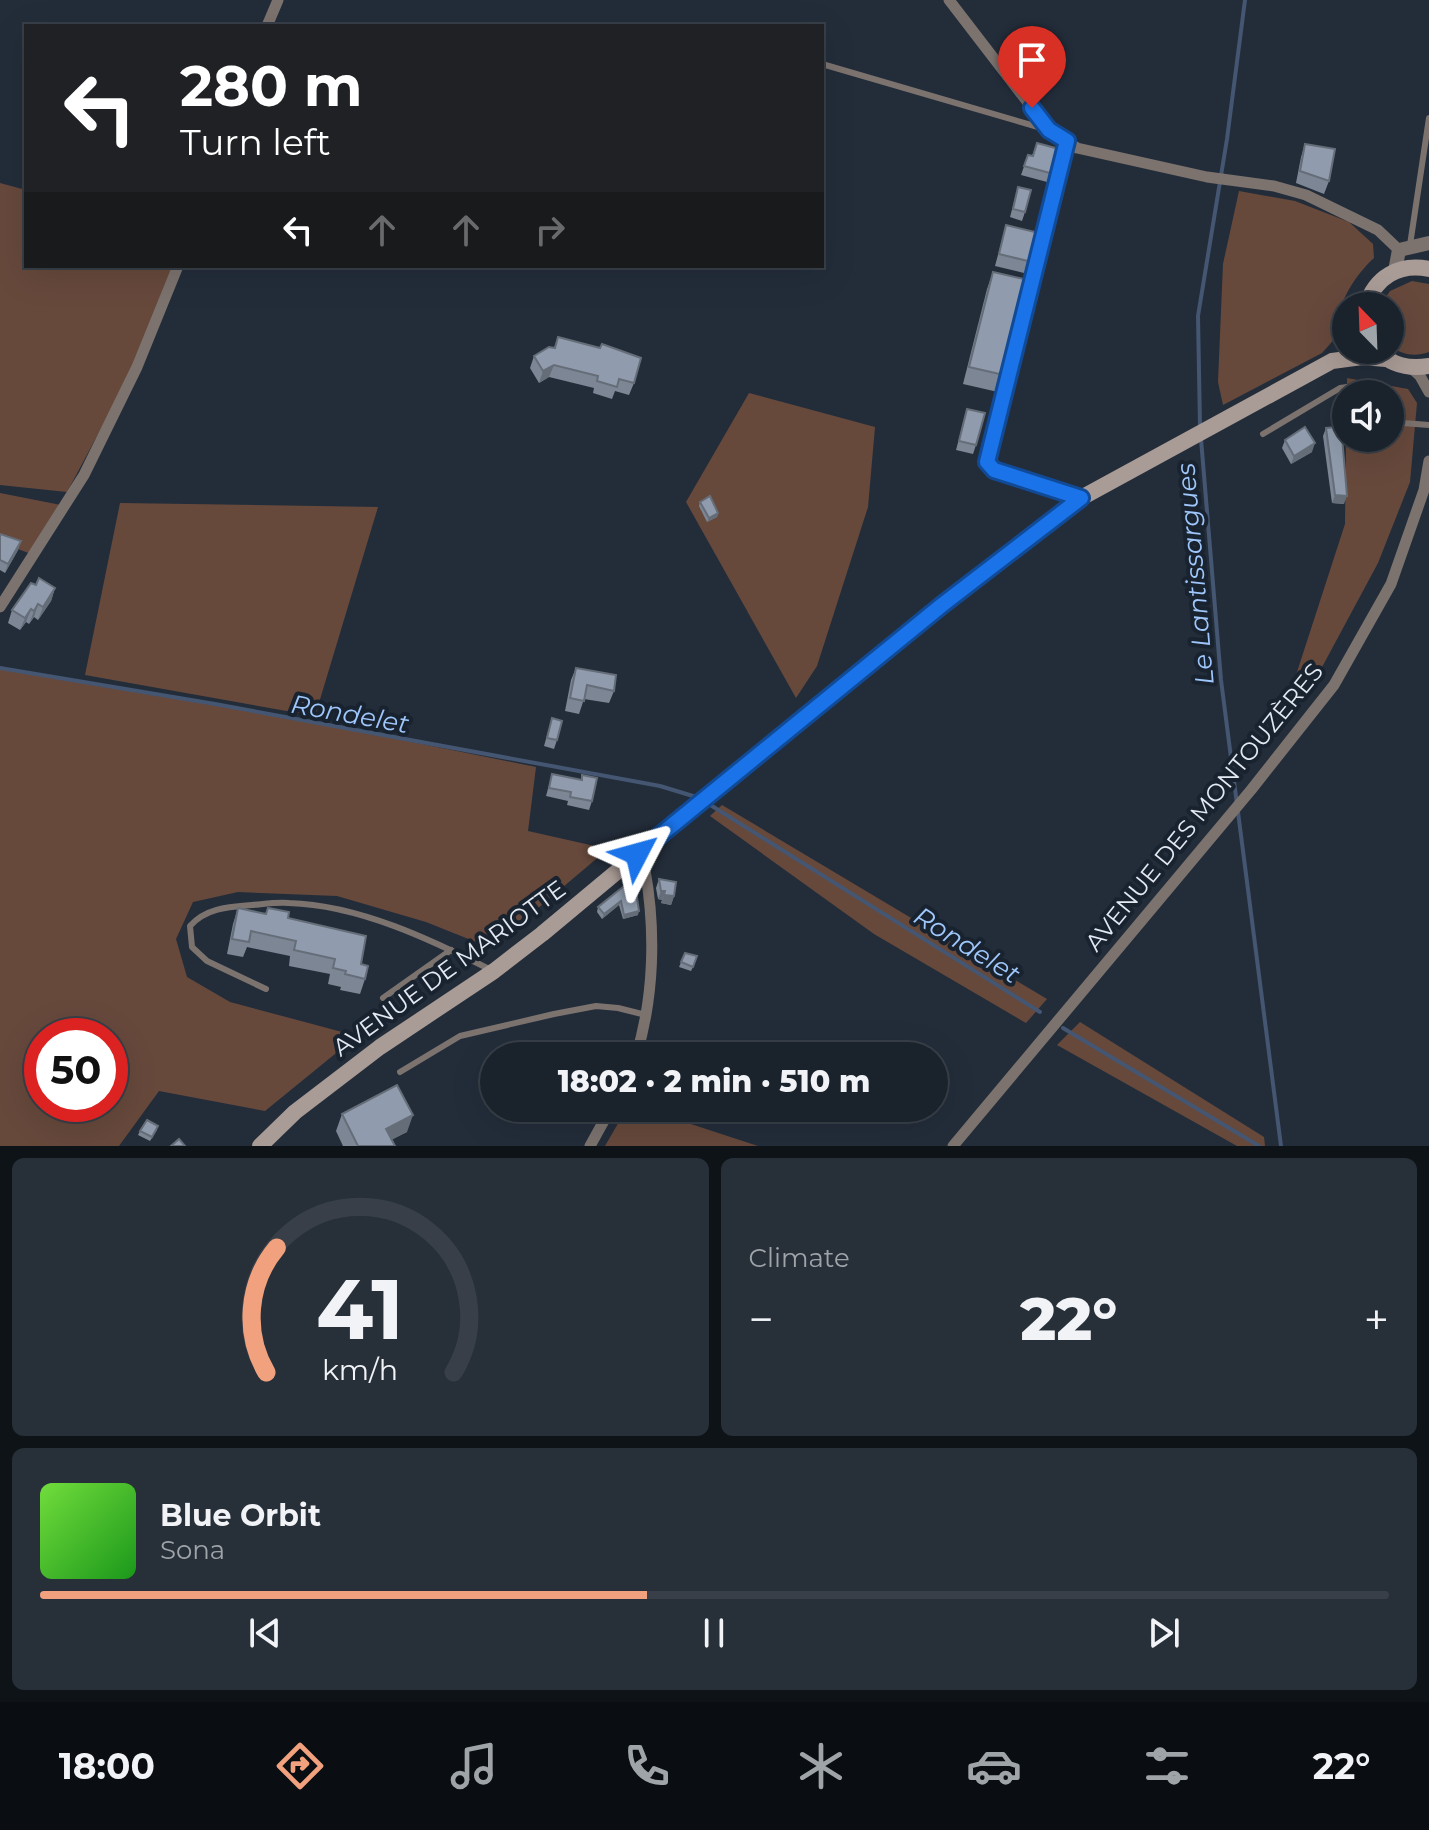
<!DOCTYPE html>
<html lang="en">
<head>
<meta charset="utf-8">
<style>
	:root { --surface:#1a222c; --page:#272f38; --text:#f1f3f6; --muted:#9fa4a9; --line:#383f48; --accent:#f1a17d }
	body { margin:0; font-family:Montserrat,sans-serif; background:var(--page); color:var(--text); height:100vh; display:flex; flex-direction:column; font-size:30px; white-space:nowrap }
	* { box-sizing:border-box; margin:0 }
	p { font-size:26px; color:var(--muted) }
	.icon { flex:none; width:44px; height:44px; fill:none; stroke:currentColor; stroke-width:2; stroke-linecap:round; stroke-linejoin:round }
	.map { position:relative; height:1146px; overflow:hidden }
	.side { display:flex; flex-direction:column; gap:12px; padding:12px; background:#0e1318; flex:1 }
	.side>* { flex:none }
	.top-card { position:absolute; left:24px; top:24px; width:800px; height:244px; border-radius:0px; box-shadow:0 8px 32px #0002,0 0 0 2px var(--line); background:#202124; color:#fff; overflow:hidden }
	.needle { width:52px; rotate:337deg }
	.buttons { position:absolute; left:1332px; top:292px; display:grid; gap:16px }
	.buttons a { display:grid; place-items:center; width:72px; height:72px; border-radius:50%; background:var(--surface); box-shadow:0 8px 32px #0002,0 0 0 2px var(--line); font-size:40px }
	.speed { position:absolute; left:24px; top:1018px; display:flex; gap:16px; font-size:40px; font-weight:700; text-align:center }
	.speed>* { display:grid; place-content:center; width:104px; height:104px; border-radius:50%; background:var(--surface); box-shadow:0 8px 32px #0002,0 0 0 2px var(--line); line-height:1 }
	.speed .limit { border:12px solid #d22; background:#fff; color:#111 }
	.pin { position:absolute; display:grid; place-items:center; width:68px; height:68px; color:#fff; margin:-82px -34px; border-radius:50% 50% 50% 0; rotate:-45deg; box-shadow:0 0 8px #0007 }
	.pin .icon { rotate:45deg }
	.me { position:absolute; width:88px; margin:-44px; rotate:51deg; stroke-linejoin:round; filter:drop-shadow(0 0 6px #0008) }
	.turn { display:flex; align-items:center; gap:28px; height:168px; padding:0 24px; font-size:36px }
	.turn .icon { width:104px; height:104px; stroke-width:2.5 }
	.turn b { display:block; font-size:56px; line-height:68px }
	.lanes { display:flex; align-items:center; height:76px; padding:0 24px; background:#0003; justify-content:center; gap:40px; direction:ltr }
	.lanes .off { opacity:.35 }
	.big { font-size:60px; font-weight:800; line-height:1.1 }
	.side .widget { flex:1; display:flex; flex-direction:column; justify-content:center; gap:12px; min-width:0; padding:0 28px; border-radius:12px; background:var(--page) }
	.side .dial { align-items:center; gap:0 }
	.dial svg { height:208px; overflow:visible; fill:none; stroke:var(--line); stroke-width:7; stroke-linecap:round; text-anchor:middle }
	.dial text { fill:var(--text); stroke:none }
	.song { display:flex; align-items:center; gap:24px }
	.cover { width:96px; height:96px; border-radius:12px; background:linear-gradient(135deg,hsl(100 70% 55%),hsl(120 70% 35%)) }
	.played { height:8px; border-radius:4px; background:linear-gradient(90deg,var(--accent) 45%,var(--line) 45%) }
	.keys { display:flex; justify-content:space-around; direction:ltr }
	.heat { display:flex; justify-content:space-between; align-items:center; font-size:44px; direction:ltr }
	.side .tiles { flex:1; display:grid; gap:12px; grid-template-columns:1fr 1fr }
	.widget:last-child { grid-column:span 2 }
	.trip { position:absolute; left:480px; top:1042px; width:468px; height:80px; border-radius:40px; background:var(--surface); box-shadow:0 8px 32px #0002,0 0 0 2px var(--line); font-weight:800; line-height:80px; text-align:center }
	.tab-bar { display:flex; height:128px; justify-content:space-around; align-items:center; background:#0a0e12; color:var(--muted) }
	.tab-bar .icon { width:56px; height:56px }
	.tab-bar .on { color:var(--accent) }
	.tab-bar b { font-size:36px; color:var(--text) }
	.map>svg:first-child { display:block }
	.green { fill:#67493c; fill-rule:evenodd }
	.lines { fill:none; stroke-linecap:round; stroke-linejoin:round }
	.stream { stroke:#445671; stroke-width:4 }
	.service { stroke:#7c736f; stroke-width:6 }
	.minor { stroke:#7c736f; stroke-width:11 }
	.tertiary { stroke:#7c736f; stroke-width:14 }
	.secondary { stroke:#a99b95; stroke-width:16 }
	.wall { fill:#7c8695 }
	.shaded-wall { fill:#656d79 }
	.building { fill:#909cad; stroke:#656d79; stroke-width:2 }
	.route-casing { stroke:#114b97; stroke-width:20 }
	.route { stroke:#1a73e8; stroke-width:14 }
	.labels { text-anchor:middle; dominant-baseline:central; stroke-width:8; stroke-linejoin:round; paint-order:stroke }
	.street-label { font-size:24px; fill:#e2e9f2; stroke:#192330 }
	.water-label { font-size:26px; font-style:italic; fill:#9fc7fb; stroke:#192330 }
</style>
</head>
<body>
<div class="map">
<svg width="1429" height="1146" viewBox="0 0 1429 1146">
	<rect width="100%" height="100%" fill="#232d3a"/>
	<!-- green -->
	<g class="green">
		<path d="M0,183L26,190V266H176L143,350L67,492L0,485Z"/>
		<path d="M1239,191L1295,201L1349,222L1373,244L1374,258C1355,275 1333,309 1338,335L1322,353L1223,405L1218,382L1223,264Z"/>
		<path d="M1412,281L1429,284V352C1414,357 1403,355 1390,346V306H1380L1390,291Z"/>
		<path d="M1347,378L1408,389L1417,403L1410,482L1378,563L1321,669L1285,709L1345,524L1346,438H1390V394H1347Z"/>
		<path d="M749,393L875,427L868,507L817,666L796,698L686,502Z"/>
		<path d="M0,493L61,505L31,554L0,542Z"/>
		<path d="M120,503L378,507L315,716L85,675Z"/>
		<path d="M0,669L313,722L536,767L528,831L608,849L491,948L426,922L337,896L238,892L193,902L176,939L187,977L230,1002L357,1036L265,1111L159,1091L119,1146H0ZM42,1036H110V1104H42Z"/>
		<path d="M722,805L1047,999L1026,1023L874,934L710,816Z"/>
		<path d="M1080,1022L1264,1137L1265,1146H1237L1057,1045Z"/>
		<path d="M627,1108H642L758,1146H605Z"/>
	</g>
	<g class="lines">
		<!-- stream -->
		<g class="stream">
			<path d="M1200,426L1198,316L1227,139L1245,0"/>
			<path d="M1201,439L1221,680L1281,1146"/>
			<path d="M0,668L215,704L660,786L693,796"/>
			<path d="M712,806L1040,1012"/>
			<path d="M1063,1028L1259,1146"/>
		</g>
		<!-- service -->
		<g class="service">
			<path d="M822,64L1045,129"/>
			<path d="M1067,142L987,462L994,470L1077,497"/>
			<path d="M1410,245L1429,118"/>
			<path d="M1390,422L1429,425"/>
			<path d="M1263,434L1340,388L1347,387L1359,394"/>
			<path d="M266,989L207,961L192,947L190,926C206,908 228,907 252,905C264,904 277,902 289,903C359,905 432,940 493,971"/>
			<path d="M383,998L451,950"/>
			<path d="M400,1072L460,1036L554,1014L596,1006L618,1008L646,1015"/>
		</g>
		<!-- minor -->
		<g class="minor">
			<path d="M949,0L1049,130L1077,148L1207,177L1274,186L1306,195L1378,230L1399,250"/>
			<path d="M267,26L278,0"/>
			<path d="M1411,368L1420,376L1429,392"/>
			<path d="M0,607L84,475L137,367L178,266"/>
			<path d="M636,1056C654,998 656,931 645,870"/>
			<path d="M590,1146L611,1108"/>
			<path d="M953,1146L1251,790L1334,685L1391,584L1424,490L1429,461"/>
		</g>
		<!-- tertiary -->
		<path class="tertiary" d="M1395,271L1399,250L1429,243"/>
		<!-- secondary -->
		<g class="secondary">
			<path d="M1366,306C1375,277 1399,263 1429,269"/>
			<path d="M1378,351C1392,366 1409,369 1429,366"/>
			<path d="M260,1146L295,1112L380,1047L494,971L542,934L810,711L964,587L1081,498L1332,361L1362,357L1386,359"/>
		</g>
	</g>
	<!-- wall -->
	<g class="wall">
		<path d="M1037,143L1059,149L1047,182L1021,175L1028,155L1032,156Z"/>
		<path d="M1305,144L1329,181L1324,194L1296,183L1301,157Z"/>
		<path d="M1018,187L1025,212L1022,221L1010,217Z"/>
		<path d="M1006,225L1032,262L1028,274L995,266Z"/>
		<path d="M993,272L1004,375L998,392L963,384L987,289Z"/>
		<path d="M558,337L634,383L629,395L615,391L612,399L593,393L594,388L549,377L539,383L530,368L534,356L554,348Z"/>
		<path d="M967,409L976,445L973,454L956,450Z"/>
		<path d="M1326,428L1344,504L1332,503L1323,436Z"/>
		<path d="M1285,440L1312,452L1291,464L1282,448Z"/>
		<path d="M700,502L718,513L717,517L707,522L699,506Z"/>
		<path d="M0,534L21,541L18,550L5,573L0,570Z"/>
		<path d="M36,585L55,588L51,601L38,620L34,617L29,624L26,622L20,630L8,623L12,610Z"/>
		<path d="M576,668L614,691L609,703L584,699L579,714L565,711L571,680Z"/>
		<path d="M552,718L557,740L554,749L544,746Z"/>
		<path d="M552,774L581,780L582,775L592,801L589,810L567,805L568,801L546,796Z"/>
		<path d="M634,878L638,915L623,919L619,905L602,919L597,912L598,907Z"/>
		<path d="M659,879L674,896L671,905L661,903L662,900L658,899L656,888Z"/>
		<path d="M238,908L265,914L268,908L288,918L361,964L365,979L360,994L340,990L341,987L328,984L330,974L289,966L290,956L247,947L243,957L227,954L233,924Z"/>
		<path d="M685,953L693,967L691,971L679,967Z"/>
		<path d="M342,1114L407,1132L392,1139L395,1146H343L336,1131Z"/>
		<path d="M157,1130L150,1141L138,1135L140,1131Z"/>
	</g>
	<!-- shaded-wall -->
	<g class="shaded-wall">
		<path d="M554,365L549,377L539,383L543,371Z"/>
		<path d="M1315,443L1312,452L1291,464L1294,456Z"/>
		<path d="M1335,495L1347,496L1344,504L1332,503Z"/>
		<path d="M718,513L717,517L707,522L709,518Z"/>
		<path d="M21,541L18,550L5,573L8,564Z"/>
		<path d="M55,588L51,601L38,620L43,607Z"/>
		<path d="M38,604L34,617L29,624L34,611Z"/>
		<path d="M31,609L26,622L20,630L25,618Z"/>
		<path d="M661,891H665L662,900L658,899Z"/>
		<path d="M664,895L674,896L671,905L661,903Z"/>
		<path d="M621,901L619,905L602,919L604,914Z"/>
		<path d="M639,911L638,915L623,919L624,915Z"/>
		<path d="M413,1115L407,1132L380,1146L386,1129Z"/>
	</g>
	<!-- building -->
	<g class="building">
		<path d="M1037,143L1059,149L1050,173L1024,166L1028,155L1033,156Z"/>
		<path d="M1305,144L1335,149L1329,181L1300,171Z"/>
		<path d="M1018,187L1031,190L1025,212L1013,209Z"/>
		<path d="M1006,225L1039,233L1032,262L999,254Z"/>
		<path d="M993,272L1028,280L1004,375L969,367Z"/>
		<path d="M558,337L600,348L602,344L641,358L634,383L619,379L617,387L597,381L598,376L554,365L543,371L534,356L549,347L555,348Z"/>
		<path d="M967,409L985,413L976,445L959,441Z"/>
		<path d="M1305,427L1315,443L1294,456L1285,440Z"/>
		<path d="M1337,427L1339,438L1342,437L1347,496L1335,495L1326,428Z"/>
		<path d="M710,496L718,513L709,518L700,502Z"/>
		<path d="M0,534L21,541L8,564L0,560Z"/>
		<path d="M39,578L55,588L43,607L38,604L34,611L31,609L25,618L12,610L31,583L36,585Z"/>
		<path d="M576,668L616,675L614,691L587,685L584,701L570,698Z"/>
		<path d="M552,718L562,721L557,740L547,738Z"/>
		<path d="M552,774L582,780V775L597,778L592,801L570,797L571,792L549,788Z"/>
		<path d="M634,878L639,911L624,915L621,901L604,914L598,907Z"/>
		<path d="M659,879L676,882L674,896L664,895L665,891H661Z"/>
		<path d="M238,908L266,914L268,908L289,912L288,918L366,936L361,964L368,966L365,979L345,974L346,971L333,968L335,959L294,950L296,941L251,931L249,942L232,939Z"/>
		<path d="M685,953L697,956L693,967L681,962Z"/>
		<path d="M397,1085L413,1115L386,1129L395,1146H358L342,1114Z"/>
		<path d="M147,1120L158,1126L152,1137L140,1131Z"/>
		<path d="M179,1139L185,1146H171Z"/>
	</g>
	<g class="lines">
		<defs>
			<path id="route" d="M637,854L942,605L1081,498L994,470L987,462L1067,141L1049,130L1032,108"/>
		</defs>
		<!-- route casing -->
		<use href="#route" class="route-casing"/>
		<!-- route -->
		<use href="#route" class="route"/>
	</g>
	<g class="labels">
		<!-- street labels -->
		<g class="street-label">
			<text transform="translate(1204 807) rotate(-51)">AVENUE DES MONTOUZÈRES</text>
			<text transform="translate(449 968) rotate(-36)">AVENUE DE MARIOTTE</text>
		</g>
		<!-- water labels -->
		<g class="water-label">
			<text transform="translate(1195 574) rotate(-95)">Le Lantissargues</text>
			<text transform="translate(350 714) rotate(10)">Rondelet</text>
			<text transform="translate(967 945) rotate(32)">Rondelet</text>
		</g>
	</g>
</svg>
<div class="buttons">
<a><svg class="needle" viewBox="-14 -14 28 28"><path d="M0-13l5 13h-10z" fill="#e53935"/><path d="M0 13l5-13h-10z" fill="#9fa4a9"/></svg></a>
<a><svg class="icon" aria-label="sound" viewBox="0 0 24 24"><path d="M4 9h4l5-4v14l-5-4H4zM17 9q2 3 0 6"/></svg></a>
</div>
<div class="speed"><div class="limit">50</div></div>
<div class="pin" style="left:1032px;top:108px;background:#d93025"><svg class="icon" aria-label="arrive" viewBox="0 0 24 24"><path d="M6 21V4h12l-3 4 3 4H6"/></svg></div>
<svg class="me" style="left:637px;top:854px" viewBox="-20 -20 40 40"><path d="M0-17L14 15 0 8-14 15z" fill="#1a73e8" stroke="#fff" stroke-width="4"/></svg>
<div class="trip">18:02 · 2 min · 510 m</div>
<div class="top-card">
<div class="turn"><svg class="icon" aria-label="left" viewBox="0 0 24 24"><path d="M17 20v-9H6M10 6l-5 5 5 5"/></svg><div><b>280 m</b>Turn left</div></div>
<div class="lanes"><svg class="icon" aria-label="left" viewBox="0 0 24 24"><path d="M17 20v-9H6M10 6l-5 5 5 5"/></svg><svg class="icon off" aria-label="ahead" viewBox="0 0 24 24"><path d="M12 20V5M6 11l6-6 6 6"/></svg><svg class="icon off" aria-label="ahead" viewBox="0 0 24 24"><path d="M12 20V5M6 11l6-6 6 6"/></svg><svg class="icon off" aria-label="right" viewBox="0 0 24 24"><path d="M7 20v-9h11M14 6l5 5-5 5"/></svg></div>
</div>
</div>
<section class="side">
<div class="tiles">
<div class="widget dial"><svg viewBox="0 0 100 80">
<path d="M14 69A42 42 0 1 1 86 69"/>
<path d="M14 69A42 42 0 0 1 18 21" stroke="#f1a17d"/>
<text x="50" y="56" font-size="32" font-weight="700">41</text>
<text x="50" y="72" font-size="11">km/h</text>
</svg></div>
<div class="widget"><p>Climate</p>
<div class="heat"><a>−</a><b class="big">22°</b><a>+</a></div>
</div>
<div class="widget">
<div class="song"><i class="cover"></i><div><b>Blue Orbit</b><p>Sona</p></div></div>
<div class="played"></div>
<div class="keys"><svg class="icon" aria-label="previous" viewBox="0 0 24 24"><path d="M18 5L8 12l10 7zM5 5v14"/></svg><svg class="icon" aria-label="pause" viewBox="0 0 24 24"><path d="M8 5v14M16 5v14"/></svg><svg class="icon" aria-label="next" viewBox="0 0 24 24"><path d="M6 5l10 7-10 7zM19 5v14"/></svg></div>
</div>
</div>
</section>
<nav class="tab-bar">
<b>18:00</b>
<svg class="icon on" aria-label="directions" viewBox="0 0 24 24"><path d="M12 3l9 9-9 9-9-9zM9 14v-3h6M13 9l2 2-2 2"/></svg>
<svg class="icon" aria-label="music" viewBox="0 0 24 24"><path d="M9 18V5l10-2v13"/><circle cx="6" cy="18" r="3"/><circle cx="16" cy="16" r="3"/></svg>
<svg class="icon" aria-label="phone" viewBox="0 0 24 24"><path d="M5 4h4l2 5-3 2q2 4 5 5l2-3 5 2v4C11 20 4 13 5 4z"/></svg>
<svg class="icon" aria-label="climate" viewBox="0 0 24 24"><path d="M12 3v18M4 7l16 10M4 17L20 7"/></svg>
<svg class="icon" aria-label="car" viewBox="0 0 24 24"><path d="M5 17H2v-5l4-1 3-4h7l3 4 3 1v5h-3M9 17h6M6 11h13"/><circle cx="7" cy="17" r="2"/><circle cx="17" cy="17" r="2"/></svg>
<svg class="icon" aria-label="filters" viewBox="0 0 24 24"><path d="M4 7h16M4 17h16"/><circle cx="9" cy="7" r="2"/><circle cx="15" cy="17" r="2"/></svg>
<b>22°</b>
</nav>
</body>
</html>
